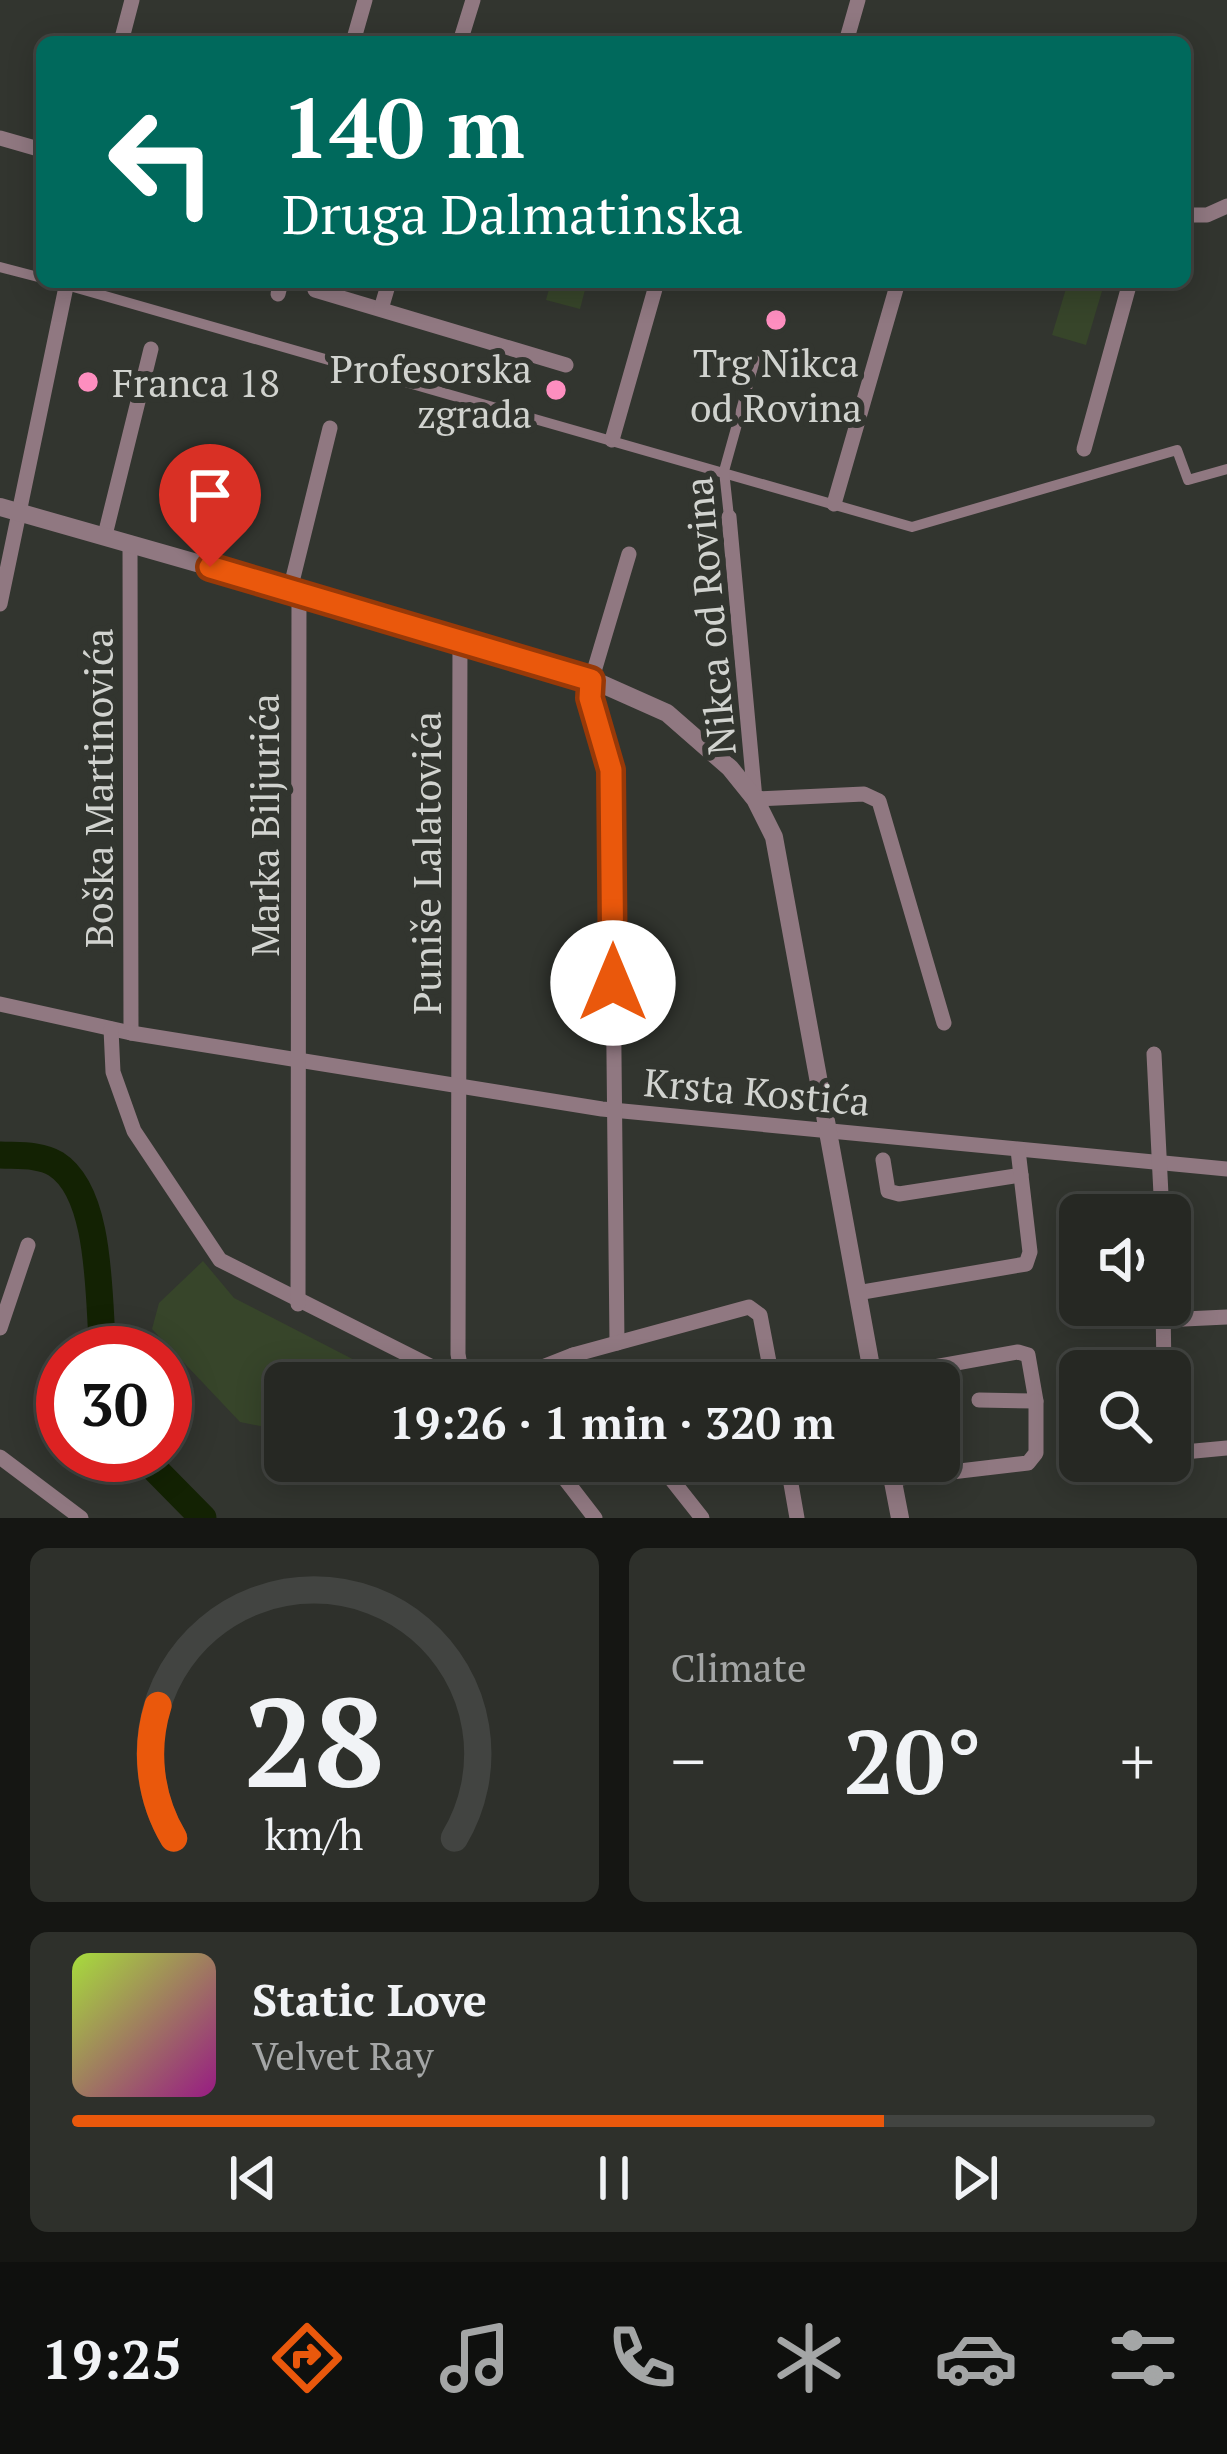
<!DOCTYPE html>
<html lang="en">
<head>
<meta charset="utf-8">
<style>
	:root { --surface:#262823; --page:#2e302b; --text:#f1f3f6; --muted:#a4a6a6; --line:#424441; --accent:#ea580c }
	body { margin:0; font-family:"PT Serif",serif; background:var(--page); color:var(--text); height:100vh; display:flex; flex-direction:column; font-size:45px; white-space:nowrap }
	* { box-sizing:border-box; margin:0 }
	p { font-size:39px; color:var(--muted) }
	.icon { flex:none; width:66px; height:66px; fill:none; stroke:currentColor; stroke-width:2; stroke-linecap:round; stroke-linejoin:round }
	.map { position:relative; height:1518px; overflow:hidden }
	.sheet { display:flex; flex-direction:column; gap:30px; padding:30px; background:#151613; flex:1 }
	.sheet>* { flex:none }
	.guide { position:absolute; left:36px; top:36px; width:1155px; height:252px; border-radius:18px; box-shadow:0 6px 30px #0003,0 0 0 3px var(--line); background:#00695c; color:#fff; overflow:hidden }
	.tools { position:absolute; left:1059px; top:1194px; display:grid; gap:24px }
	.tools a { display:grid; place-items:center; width:132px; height:132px; border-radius:18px; background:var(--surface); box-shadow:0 6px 30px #0003,0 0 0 3px var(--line); font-size:60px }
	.speed { position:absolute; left:36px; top:1326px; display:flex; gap:24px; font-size:60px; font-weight:700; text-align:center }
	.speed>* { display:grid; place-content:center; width:156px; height:156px; border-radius:50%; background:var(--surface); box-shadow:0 6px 30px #0003,0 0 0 3px var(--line); line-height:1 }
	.speed .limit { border:18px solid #d22; background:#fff; color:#111 }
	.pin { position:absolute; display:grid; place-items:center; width:102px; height:102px; color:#fff; margin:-123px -51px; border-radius:50% 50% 50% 0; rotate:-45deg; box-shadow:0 0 12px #0007 }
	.pin .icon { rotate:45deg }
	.me { position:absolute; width:132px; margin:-66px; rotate:0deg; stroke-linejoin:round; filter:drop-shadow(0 0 9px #0008) }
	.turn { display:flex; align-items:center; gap:42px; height:252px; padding:0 48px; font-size:54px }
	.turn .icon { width:156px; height:156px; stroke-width:2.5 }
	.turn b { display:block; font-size:84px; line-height:102px }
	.big { font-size:90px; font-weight:700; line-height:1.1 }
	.sheet .widget { flex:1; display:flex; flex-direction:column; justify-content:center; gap:18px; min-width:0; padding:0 42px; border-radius:18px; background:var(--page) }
	.sheet .dial { align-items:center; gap:0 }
	.dial svg { height:312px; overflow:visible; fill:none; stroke:var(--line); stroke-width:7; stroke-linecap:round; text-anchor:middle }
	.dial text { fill:var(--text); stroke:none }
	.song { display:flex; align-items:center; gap:36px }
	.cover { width:144px; height:144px; border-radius:18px; background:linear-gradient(135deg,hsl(80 70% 55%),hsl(310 70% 35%)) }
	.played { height:12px; border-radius:6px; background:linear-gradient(90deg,var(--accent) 75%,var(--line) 75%) }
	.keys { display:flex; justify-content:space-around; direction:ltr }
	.heat { display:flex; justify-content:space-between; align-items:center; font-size:66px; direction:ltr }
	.sheet .tiles { flex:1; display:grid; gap:30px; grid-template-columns:1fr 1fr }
	.widget:last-child { grid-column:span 2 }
	.trip { position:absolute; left:264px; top:1362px; width:696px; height:120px; border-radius:18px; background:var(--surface); box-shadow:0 6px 30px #0003,0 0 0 3px var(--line); font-weight:700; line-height:120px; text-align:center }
	.menu { display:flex; height:192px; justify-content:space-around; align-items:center; background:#0f100e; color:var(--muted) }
	.menu .icon { width:84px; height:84px }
	.menu .on { color:var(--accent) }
	.menu b { font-size:54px; color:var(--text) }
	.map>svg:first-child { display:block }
	.green { fill:#37452a }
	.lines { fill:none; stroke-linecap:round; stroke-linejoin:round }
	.river { stroke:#132203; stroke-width:27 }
	.pedestrian { stroke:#907881; stroke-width:10 }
	.minor { stroke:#907881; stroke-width:15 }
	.tertiary { stroke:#907881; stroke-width:18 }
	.route-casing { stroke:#983908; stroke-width:30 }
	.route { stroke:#ea580c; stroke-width:21 }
	.poi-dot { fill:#fd8ebf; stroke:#32352f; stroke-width:4.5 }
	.labels { text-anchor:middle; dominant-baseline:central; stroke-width:12; stroke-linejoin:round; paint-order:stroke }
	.poi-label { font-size:39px; fill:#d1d3cf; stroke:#32352f }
	.street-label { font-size:39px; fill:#d1d3cf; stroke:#32352f }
</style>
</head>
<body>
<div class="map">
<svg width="1227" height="1518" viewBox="0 0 1227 1518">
	<rect width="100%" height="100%" fill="#32352f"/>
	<!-- green -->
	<g class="green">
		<path d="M551,282H587L580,309L546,300Z"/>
		<path d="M1068,282L1102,291L1086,345L1052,335Z"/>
		<path d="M203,1261L234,1298L399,1383H285V1431L240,1422L152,1329L159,1303Z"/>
	</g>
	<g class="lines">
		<!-- river -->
		<g class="river">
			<path d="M0,1155C18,1156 40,1154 56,1164C103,1194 98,1302 103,1353"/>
			<path d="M141,1455L203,1518"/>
		</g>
		<!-- pedestrian -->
		<g class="pedestrian">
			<path d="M0,267L42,278"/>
			<path d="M56,282L912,527L1177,450L1188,480L1227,469"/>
			<path d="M729,517L724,471L755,360"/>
		</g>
		<!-- minor -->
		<g class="minor">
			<path d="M121,42L132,0"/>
			<path d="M353,42L365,0"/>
			<path d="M460,42L473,0"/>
			<path d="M846,42L858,0"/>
			<path d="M0,138L42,150"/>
			<path d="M1185,215H1207L1227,206"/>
			<path d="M315,290L566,365"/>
			<path d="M278,294L281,282"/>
			<path d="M381,309L389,282"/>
			<path d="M612,440L657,282"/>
			<path d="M1084,449L1130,282"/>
			<path d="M834,504L898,282"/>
			<path d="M729,517L755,799L864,794L879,801L944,1023"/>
			<path d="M105,535L151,349"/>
			<path d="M130,543L131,1033"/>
			<path d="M290,590L330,428"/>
			<path d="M0,604L67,282"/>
			<path d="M460,641L458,1354L463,1383"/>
			<path d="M0,1004L131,1033L602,1109L1227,1169"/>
			<path d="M111,1029L113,1072L134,1131L220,1260L460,1381"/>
			<path d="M1154,1054L1162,1215"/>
			<path d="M883,1160L888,1191L899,1194L1021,1175"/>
			<path d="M857,1293L1026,1264L1030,1252L1018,1150"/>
			<path d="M298,1304L299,593"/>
			<path d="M1163,1305L1164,1371"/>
			<path d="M1163,1320L1227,1317"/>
			<path d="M0,1328L28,1245"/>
			<path d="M617,1343L611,770L589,688L629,554"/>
			<path d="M573,1355L595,1383"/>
			<path d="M873,1378L1018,1352L1028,1355L1036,1401L979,1400"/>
			<path d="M502,1383L573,1355L749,1307L760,1315L773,1383"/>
			<path d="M1170,1445L1184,1452L1227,1448"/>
			<path d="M0,1457L81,1518"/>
			<path d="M551,1461L595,1518"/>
			<path d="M657,1461L702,1518"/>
			<path d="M787,1461L797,1518"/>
			<path d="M892,1479L1028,1463L1036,1453V1401"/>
		</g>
		<!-- tertiary -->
		<g class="tertiary">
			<path d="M0,507L566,668L667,713L730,768L755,799L774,837L874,1383"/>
			<path d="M889,1461L900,1518"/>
		</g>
	</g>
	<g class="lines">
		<defs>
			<path id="route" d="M210,567L591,680L590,698L611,770L613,983"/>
		</defs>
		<!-- route casing -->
		<use href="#route" class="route-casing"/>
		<!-- route -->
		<use href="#route" class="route"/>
	</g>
	<!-- markers -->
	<g class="poi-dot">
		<circle cx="776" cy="320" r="12"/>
		<circle cx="88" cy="382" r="12"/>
		<circle cx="556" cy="390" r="12"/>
	</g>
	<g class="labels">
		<!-- poi labels -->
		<g class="poi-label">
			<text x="776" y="362">Trg Nikca<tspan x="776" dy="45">od Rovina</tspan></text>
			<text x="532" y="368" text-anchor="end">Profesorska<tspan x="532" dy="45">zgrada</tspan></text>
			<text x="112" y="382" text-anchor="start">Franca 18</text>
		</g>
		<!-- street labels -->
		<g class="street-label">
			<text transform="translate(709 616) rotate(-95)">Nikca od Rovina</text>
			<text transform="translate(98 788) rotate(-90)">Boška Martinovića</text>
			<text transform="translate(264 825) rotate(-90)">Marka Biljurića</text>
			<text transform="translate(426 863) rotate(-90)">Puniše Lalatovića</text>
			<text transform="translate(757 1091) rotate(5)">Krsta Kostića</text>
		</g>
	</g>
</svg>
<div class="tools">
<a><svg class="icon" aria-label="sound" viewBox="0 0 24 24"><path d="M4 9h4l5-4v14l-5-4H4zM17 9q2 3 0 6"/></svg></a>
<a><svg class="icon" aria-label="search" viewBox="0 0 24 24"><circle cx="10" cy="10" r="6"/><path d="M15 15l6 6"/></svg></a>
</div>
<div class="speed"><div class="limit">30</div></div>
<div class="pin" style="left:210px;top:567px;background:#d93025"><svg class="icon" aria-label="arrive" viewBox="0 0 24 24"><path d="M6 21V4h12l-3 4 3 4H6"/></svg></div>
<svg class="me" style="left:613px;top:983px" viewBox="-20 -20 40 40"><circle r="19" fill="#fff"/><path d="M0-13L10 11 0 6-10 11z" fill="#ea580c"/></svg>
<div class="trip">19:26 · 1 min · 320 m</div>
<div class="guide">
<div class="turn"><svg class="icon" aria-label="left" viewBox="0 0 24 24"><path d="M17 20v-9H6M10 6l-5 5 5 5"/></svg><div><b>140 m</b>Druga Dalmatinska</div></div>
</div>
</div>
<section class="sheet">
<div class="tiles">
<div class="widget dial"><svg viewBox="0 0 100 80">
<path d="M14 69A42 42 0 1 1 86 69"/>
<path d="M14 69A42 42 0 0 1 10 35" stroke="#ea580c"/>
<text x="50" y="56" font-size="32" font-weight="700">28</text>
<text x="50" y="72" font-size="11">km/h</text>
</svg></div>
<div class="widget"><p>Climate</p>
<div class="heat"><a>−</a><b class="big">20°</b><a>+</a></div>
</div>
<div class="widget">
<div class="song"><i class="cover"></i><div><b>Static Love</b><p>Velvet Ray</p></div></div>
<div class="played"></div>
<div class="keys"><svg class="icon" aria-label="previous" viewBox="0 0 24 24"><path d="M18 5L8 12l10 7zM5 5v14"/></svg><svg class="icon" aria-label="pause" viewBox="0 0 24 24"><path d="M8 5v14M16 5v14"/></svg><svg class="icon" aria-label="next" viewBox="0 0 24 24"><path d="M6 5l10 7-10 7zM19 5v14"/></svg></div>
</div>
</div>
</section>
<nav class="menu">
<b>19:25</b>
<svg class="icon on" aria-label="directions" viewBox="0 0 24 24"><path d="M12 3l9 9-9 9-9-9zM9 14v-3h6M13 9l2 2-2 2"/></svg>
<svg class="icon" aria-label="music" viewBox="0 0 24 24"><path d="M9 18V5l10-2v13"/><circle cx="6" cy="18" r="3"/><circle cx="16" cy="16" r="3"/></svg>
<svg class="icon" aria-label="phone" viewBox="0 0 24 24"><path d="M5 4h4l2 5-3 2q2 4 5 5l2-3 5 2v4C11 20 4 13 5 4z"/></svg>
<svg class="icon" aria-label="climate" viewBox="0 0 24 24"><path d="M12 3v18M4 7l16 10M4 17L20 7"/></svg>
<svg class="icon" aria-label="car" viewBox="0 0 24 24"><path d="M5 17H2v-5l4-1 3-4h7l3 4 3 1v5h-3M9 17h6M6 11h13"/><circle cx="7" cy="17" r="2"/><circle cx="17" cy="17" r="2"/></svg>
<svg class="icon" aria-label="filters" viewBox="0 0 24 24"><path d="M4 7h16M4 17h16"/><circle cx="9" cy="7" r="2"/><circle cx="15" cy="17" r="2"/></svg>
</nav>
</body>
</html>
